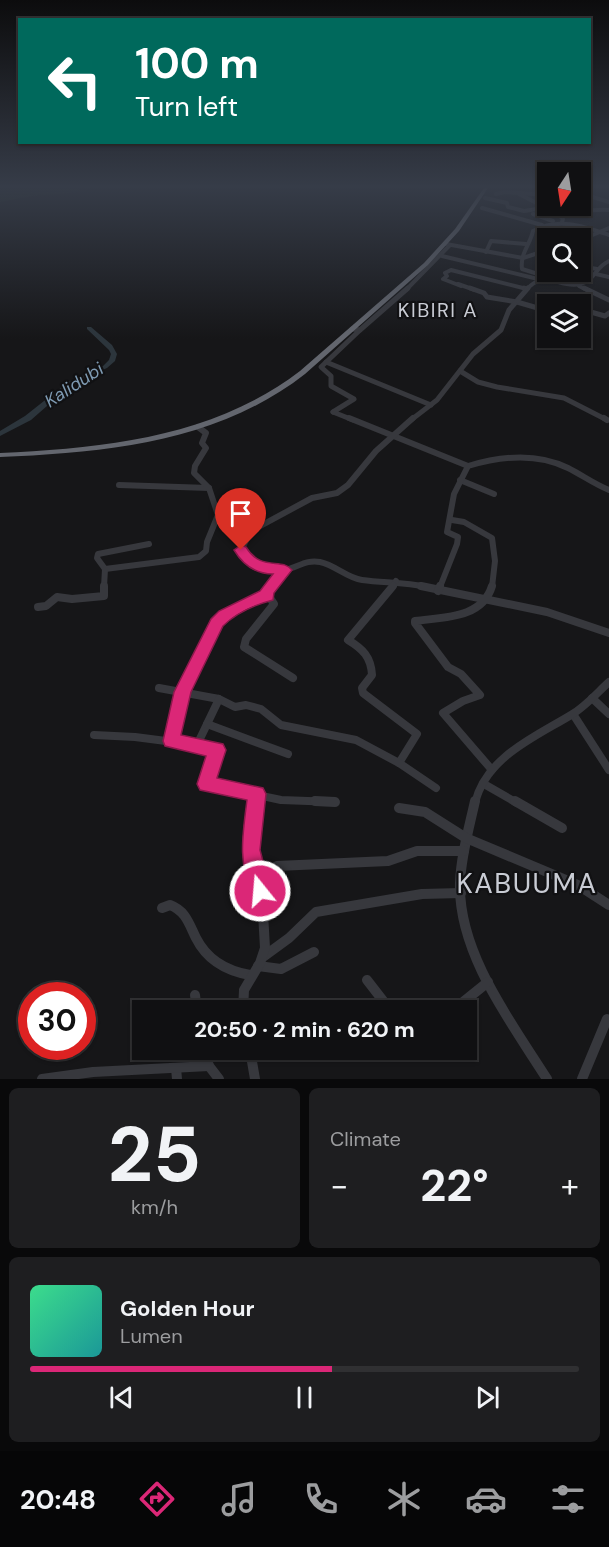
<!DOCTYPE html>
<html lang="en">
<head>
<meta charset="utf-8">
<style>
	:root { --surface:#101012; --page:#1e1e20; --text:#f1f3f6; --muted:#9c9d9f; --line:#303032; --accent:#db2777 }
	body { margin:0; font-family:"DM Sans",sans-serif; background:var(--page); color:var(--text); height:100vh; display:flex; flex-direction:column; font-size:22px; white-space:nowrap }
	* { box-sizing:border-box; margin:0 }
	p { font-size:20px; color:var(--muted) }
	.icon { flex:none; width:33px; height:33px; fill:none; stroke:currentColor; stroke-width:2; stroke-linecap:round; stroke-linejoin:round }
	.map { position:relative; height:1079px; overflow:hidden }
	.drawer { display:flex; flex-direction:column; gap:9px; padding:9px; background:#09090a; flex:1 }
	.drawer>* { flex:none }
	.guide { position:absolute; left:18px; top:18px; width:573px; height:126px; border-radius:0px; box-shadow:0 2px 4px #0004,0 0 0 2px var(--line); background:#00695c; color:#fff; overflow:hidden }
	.needle { width:39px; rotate:192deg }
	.tools { position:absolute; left:537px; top:162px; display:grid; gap:12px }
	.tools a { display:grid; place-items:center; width:54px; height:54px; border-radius:0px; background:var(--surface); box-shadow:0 2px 4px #0004,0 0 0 2px var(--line); font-size:30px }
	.speed { position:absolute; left:18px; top:982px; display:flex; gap:12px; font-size:30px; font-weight:700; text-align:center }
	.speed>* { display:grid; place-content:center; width:78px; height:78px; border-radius:50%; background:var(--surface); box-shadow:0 2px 4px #0004,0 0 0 2px var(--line); line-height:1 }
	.speed .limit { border:9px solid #d22; background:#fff; color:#111 }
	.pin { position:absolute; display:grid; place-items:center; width:51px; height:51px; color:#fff; margin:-62px -26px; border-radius:50% 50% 50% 0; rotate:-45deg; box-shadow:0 0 6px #0007 }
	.pin .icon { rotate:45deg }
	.me { position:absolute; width:66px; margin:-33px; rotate:343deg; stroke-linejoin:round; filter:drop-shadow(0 0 4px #0008) }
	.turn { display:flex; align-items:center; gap:21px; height:126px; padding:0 18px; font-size:27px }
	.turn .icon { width:78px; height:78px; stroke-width:2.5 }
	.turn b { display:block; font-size:42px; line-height:51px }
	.big { font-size:45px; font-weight:700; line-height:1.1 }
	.drawer .tile { flex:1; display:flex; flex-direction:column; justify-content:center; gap:9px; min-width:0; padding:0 21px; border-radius:9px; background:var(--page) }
	.drawer .dial { align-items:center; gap:0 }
	.dial b { font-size:78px; line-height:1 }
	.song { display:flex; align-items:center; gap:18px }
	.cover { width:72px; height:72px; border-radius:9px; background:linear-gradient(135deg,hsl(150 70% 55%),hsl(180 70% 35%)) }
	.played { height:6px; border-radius:3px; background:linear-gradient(90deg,var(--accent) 55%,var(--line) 55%) }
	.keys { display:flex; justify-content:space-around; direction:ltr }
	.heat { display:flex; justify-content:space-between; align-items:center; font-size:33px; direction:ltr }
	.drawer .tiles { flex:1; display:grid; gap:9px; grid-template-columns:1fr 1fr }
	.tile:last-child { grid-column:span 2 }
	.trip { position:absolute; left:132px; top:1000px; width:345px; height:60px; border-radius:0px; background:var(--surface); box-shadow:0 2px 4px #0004,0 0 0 2px var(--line); font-weight:700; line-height:60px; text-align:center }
	.tabs { display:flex; height:96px; justify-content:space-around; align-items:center; background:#060607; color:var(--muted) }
	.tabs .icon { width:42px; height:42px }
	.tabs .on { color:var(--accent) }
	.tabs b { font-size:27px; color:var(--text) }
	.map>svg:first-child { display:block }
	.green { fill:#1e261f }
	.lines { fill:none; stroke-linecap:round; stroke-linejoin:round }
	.river { fill:#2c353c; fill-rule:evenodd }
	.minor-far4 { stroke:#37383d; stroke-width:4 }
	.minor-far3 { stroke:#37383d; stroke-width:5 }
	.minor-far2 { stroke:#37383d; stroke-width:6 }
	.minor-far1 { stroke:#37383d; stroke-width:8 }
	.minor { stroke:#37383d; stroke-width:10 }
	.highway { fill:#63666e; fill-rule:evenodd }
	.route { fill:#db2777; stroke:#8e194d; stroke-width:1.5 }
	.labels { text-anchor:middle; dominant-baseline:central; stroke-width:4.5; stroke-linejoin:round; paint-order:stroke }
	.far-water-label { font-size:18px; font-style:italic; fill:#7f9bb3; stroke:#111113 }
	.far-quarter-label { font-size:20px; letter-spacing:1.5px; fill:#c9ccd4; stroke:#111113 }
	.near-quarter-label { font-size:28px; letter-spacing:1.5px; fill:#c9ccd4; stroke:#111113 }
</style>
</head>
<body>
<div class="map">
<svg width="609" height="1079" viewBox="0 0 609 1079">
	<rect width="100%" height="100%" fill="#161618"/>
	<!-- green -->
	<path class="green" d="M0,188H78L81,192L33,196L0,202Z"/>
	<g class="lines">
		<!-- river -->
		<path class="river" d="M87,327H91L112,345L117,354L115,361L107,368L72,384L31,420L0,436V431L25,416L68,382L103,366L109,360L111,354L109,350L87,329Z"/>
		<!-- minor-far4 -->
		<g class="minor-far4">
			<path d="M580,193L609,202"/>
			<path d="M496,194L505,192L548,195"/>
			<path d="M519,194L558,214L563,219L562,222"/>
			<path d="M485,198L507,203L508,207L524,211L543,208"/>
			<path d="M482,208L542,225"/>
			<path d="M533,214L553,221"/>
			<path d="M558,214C576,214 591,208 609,210"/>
			<path d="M446,244L523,258L535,254L548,256"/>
			<path d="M581,249L590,236L609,228"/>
			<path d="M486,252L491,241L526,244"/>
			<path d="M442,256L538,279"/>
			<path d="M580,266L597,269"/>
			<path d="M596,274L609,277"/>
			<path d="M540,279L538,274L522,269C520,253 530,245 533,231C559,217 583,226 609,235"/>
			<path d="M458,284L475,290"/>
			<path d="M461,286L443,279L447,276L445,273L451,270L527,289"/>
			<path d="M579,286L587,290"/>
			<path d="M406,290L450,245"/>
			<path d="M526,290C545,268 559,289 580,284C595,281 595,267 609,261"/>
		</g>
		<!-- minor-far3 -->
		<g class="minor-far3">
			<path d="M470,288L484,293L487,297L517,302L548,311"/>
			<path d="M524,288L527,289"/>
			<path d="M584,288L609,300"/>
			<path d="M580,309L605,316L609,313"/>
			<path d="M360,330L408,288"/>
			<path d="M326,362L431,405"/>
			<path d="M460,371L478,382L497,387L564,398L607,420"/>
			<path d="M333,412L353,420"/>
			<path d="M333,412L354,399L331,386V376L321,367L360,330L352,329"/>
			<path d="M411,420L437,400L473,354L501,330L509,310L528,288"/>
		</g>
		<!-- minor-far2 -->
		<g class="minor-far2">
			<path d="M349,418L468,466"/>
			<path d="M413,418L376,451L348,485L337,493L312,498L251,531L241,550C251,564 267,573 284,570C297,568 306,559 320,562C335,565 347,578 362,580C384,583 405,582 426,587"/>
			<path d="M604,418L607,420"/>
			<path d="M460,480L494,494"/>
			<path d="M119,485L209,488"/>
			<path d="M452,520L464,522L492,538L495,561L492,587"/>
			<path d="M105,569L199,557L206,551L207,542L218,515L209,488L194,473L195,466L206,448L202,443L206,433L198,427"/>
			<path d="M104,587L105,569L97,558L98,554L149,544"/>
			<path d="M270,587L285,570"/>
			<path d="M392,587L396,581"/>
			<path d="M440,587L457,544L458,537L447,532L454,494L468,466C501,456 536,452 568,468C582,475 594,484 609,490"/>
		</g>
		<!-- minor-far1 -->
		<g class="minor-far1">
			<path d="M271,586L266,592L274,604L246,639L244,647L293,678"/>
			<path d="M393,586L348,640C363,649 371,657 372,675L362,688L363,693L417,734L399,763"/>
			<path d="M421,586L547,612L609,633"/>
			<path d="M492,586C482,619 443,617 415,621V623L448,667L461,674L480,695L463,701L443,713L492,770"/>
			<path d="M438,591L440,586"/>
			<path d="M38,607L46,606L57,597L72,599L104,596V586"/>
			<path d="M159,688L219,699L235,707L246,705L261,709L281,725L356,740L399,763L436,788"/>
			<path d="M592,698L609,714"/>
			<path d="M219,699L197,745L214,749L218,753L206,784L281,800L335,802"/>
			<path d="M573,714L609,770"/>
			<path d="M207,724L288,754"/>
			<path d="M94,735L135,737L197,745"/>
			<path d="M171,741L182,692L217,623L248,601L268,596"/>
			<path d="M484,784L517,803"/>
			<path d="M256,803L257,794"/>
			<path d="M475,803C486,757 535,737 571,715C585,707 597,693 609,682"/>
		</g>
		<!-- minor -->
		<g class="minor">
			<path d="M315,801L335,802"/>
			<path d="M475,801C469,828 461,856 460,883C458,953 511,1022 547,1079"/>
			<path d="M515,801L562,828"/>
			<path d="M399,808L425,812L466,838L578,885L609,905"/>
			<path d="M258,877L277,866L388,861L417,851H464"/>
			<path d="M162,908L170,905C186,911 189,924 196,938C207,960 227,971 250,975"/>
			<path d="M263,957L289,938L316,912L422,894L461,893"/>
			<path d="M258,966L281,969L314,952"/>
			<path d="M367,980L391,1011"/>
			<path d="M195,995L197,1011"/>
			<path d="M243,1011L244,990L260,963L265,948L262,895L250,858L251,834L256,801"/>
			<path d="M452,1011L488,982"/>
			<path d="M204,1050L209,1066L219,1079"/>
			<path d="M250,1050L255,1079"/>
			<path d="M176,1068L177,1079"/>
			<path d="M42,1079L93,1072L209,1066"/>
			<path d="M582,1079L607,1019"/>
		</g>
		<!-- highway -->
		<path class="highway" d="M484,188H488L459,231L428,265L305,374C218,442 106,453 0,457V453C105,448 214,437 300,371L424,263L455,229Z"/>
	</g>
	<!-- sky -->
	<linearGradient id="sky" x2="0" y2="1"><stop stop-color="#0c0c0d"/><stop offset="0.55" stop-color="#363c48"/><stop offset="1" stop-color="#363c48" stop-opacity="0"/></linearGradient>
	<rect width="609" height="339" fill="url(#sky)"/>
	<!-- route -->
	<path class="route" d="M241,545L246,547C261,572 282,557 292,570L274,593L273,600C254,605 237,612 223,626L191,692L181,735L223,744L226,750L217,778L263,788L266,794L260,850L271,891L268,899L260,902L253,899C238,861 242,839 247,800L200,790L197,784L206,756L165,746L163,741L174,692L211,619L219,611L260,591L273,574C255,574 243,565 234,550Z"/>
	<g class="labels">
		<!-- far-water labels -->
		<g class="far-water-label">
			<text transform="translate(74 385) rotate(-33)">Kalidubi</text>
		</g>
		<!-- far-quarter labels -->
		<g class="far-quarter-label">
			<text x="438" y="310">KIBIRI A</text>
		</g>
		<!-- near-quarter labels -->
		<g class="near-quarter-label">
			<text x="527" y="883">KABUUMA</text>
		</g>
	</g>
</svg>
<div class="tools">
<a><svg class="needle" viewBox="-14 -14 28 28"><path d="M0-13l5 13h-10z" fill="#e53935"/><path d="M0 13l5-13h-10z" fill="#9c9d9f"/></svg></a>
<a><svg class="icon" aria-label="search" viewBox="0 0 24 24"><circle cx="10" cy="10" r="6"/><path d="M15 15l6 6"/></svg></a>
<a><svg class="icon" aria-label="layers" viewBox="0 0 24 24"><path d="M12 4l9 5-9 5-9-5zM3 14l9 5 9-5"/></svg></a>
</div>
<div class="speed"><div class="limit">30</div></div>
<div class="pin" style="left:241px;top:550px;background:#d93025"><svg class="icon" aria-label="arrive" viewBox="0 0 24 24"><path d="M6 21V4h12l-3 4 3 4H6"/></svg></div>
<svg class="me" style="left:260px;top:891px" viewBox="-20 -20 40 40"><circle r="17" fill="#db2777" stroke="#fff" stroke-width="3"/><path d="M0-11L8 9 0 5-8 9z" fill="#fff"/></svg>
<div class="trip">20:50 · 2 min · 620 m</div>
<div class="guide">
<div class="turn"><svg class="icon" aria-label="left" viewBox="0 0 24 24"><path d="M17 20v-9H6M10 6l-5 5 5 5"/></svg><div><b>100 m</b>Turn left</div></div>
</div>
</div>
<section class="drawer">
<div class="tiles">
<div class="tile dial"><b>25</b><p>km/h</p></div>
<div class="tile"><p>Climate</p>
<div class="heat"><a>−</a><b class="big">22°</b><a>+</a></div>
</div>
<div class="tile">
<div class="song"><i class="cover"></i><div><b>Golden Hour</b><p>Lumen</p></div></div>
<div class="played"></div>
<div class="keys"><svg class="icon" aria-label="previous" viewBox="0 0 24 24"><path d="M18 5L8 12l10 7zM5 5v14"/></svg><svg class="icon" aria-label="pause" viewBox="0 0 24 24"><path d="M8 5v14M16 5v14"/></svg><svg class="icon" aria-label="next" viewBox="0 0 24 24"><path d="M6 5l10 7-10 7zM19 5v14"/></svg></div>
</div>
</div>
</section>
<nav class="tabs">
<b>20:48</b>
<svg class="icon on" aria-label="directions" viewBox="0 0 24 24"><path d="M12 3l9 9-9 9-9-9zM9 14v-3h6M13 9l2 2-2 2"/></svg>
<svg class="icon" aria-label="music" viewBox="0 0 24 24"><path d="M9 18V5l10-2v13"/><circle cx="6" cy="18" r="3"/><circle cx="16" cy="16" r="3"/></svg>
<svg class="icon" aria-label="phone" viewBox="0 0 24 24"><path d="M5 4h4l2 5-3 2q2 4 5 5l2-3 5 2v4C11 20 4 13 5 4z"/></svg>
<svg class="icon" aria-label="climate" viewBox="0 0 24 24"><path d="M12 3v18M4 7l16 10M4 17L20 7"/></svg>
<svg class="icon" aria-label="car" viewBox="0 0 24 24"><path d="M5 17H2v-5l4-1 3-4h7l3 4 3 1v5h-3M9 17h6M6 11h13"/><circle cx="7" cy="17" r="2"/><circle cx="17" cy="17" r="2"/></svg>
<svg class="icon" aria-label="filters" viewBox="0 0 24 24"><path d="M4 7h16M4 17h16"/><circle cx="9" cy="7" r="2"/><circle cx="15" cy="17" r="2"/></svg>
</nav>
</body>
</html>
